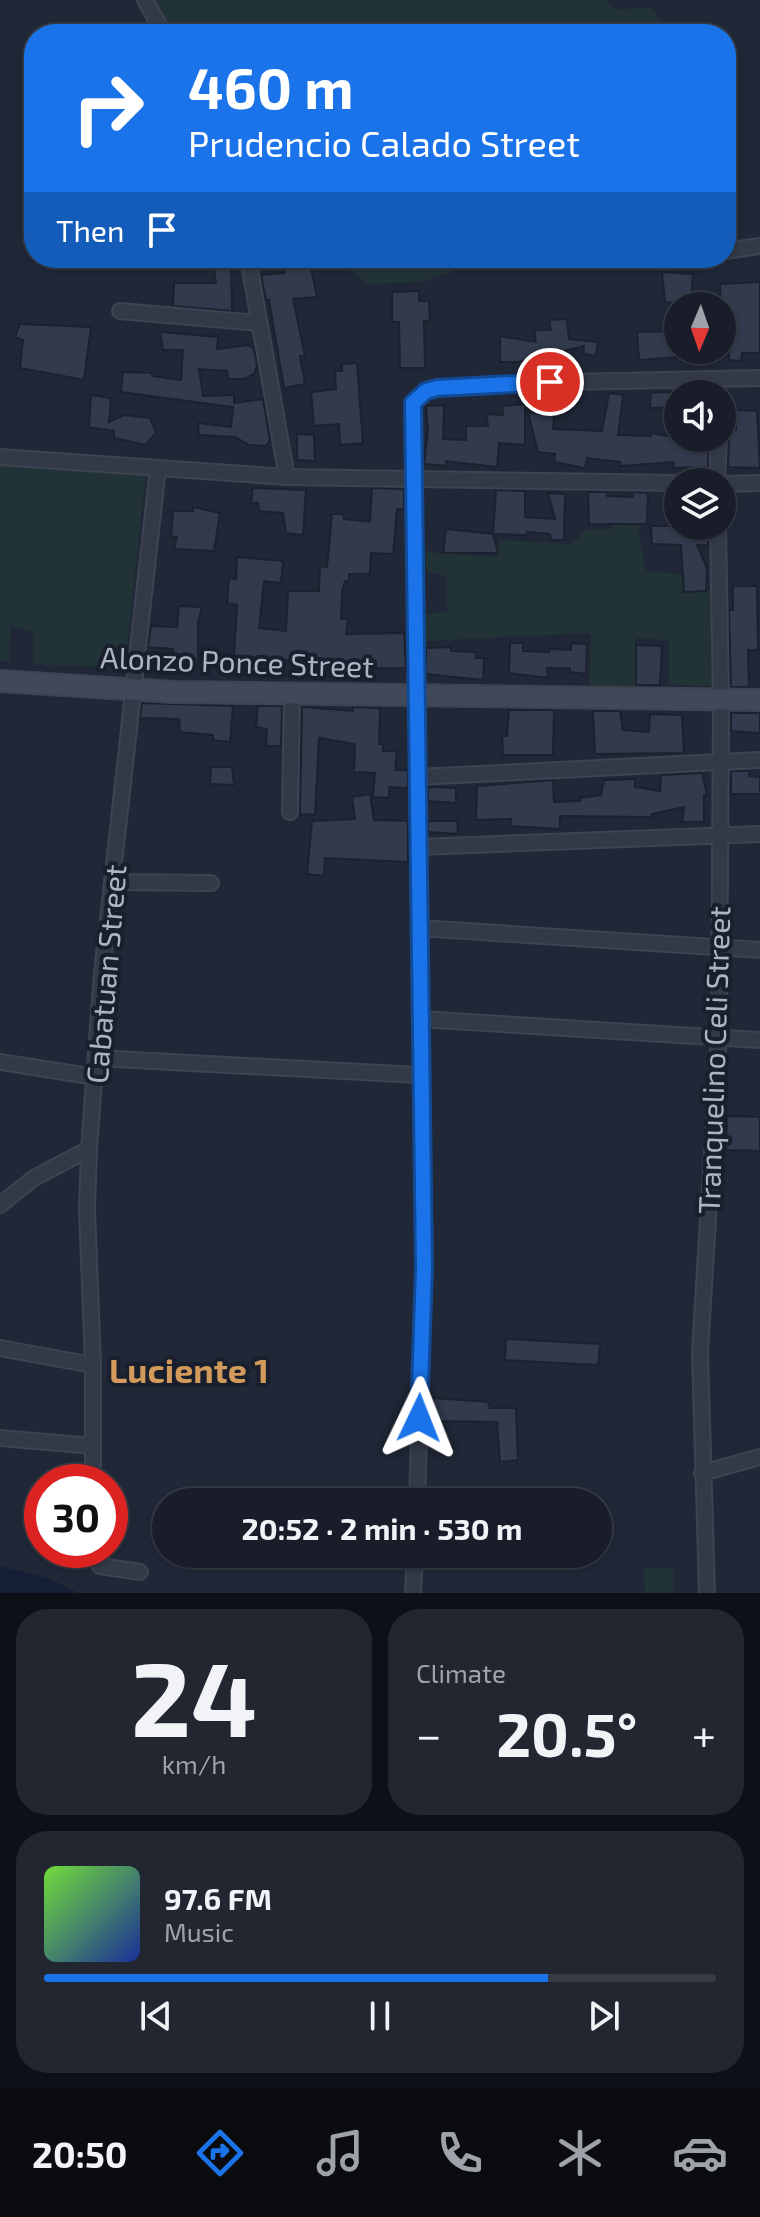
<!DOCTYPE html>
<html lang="en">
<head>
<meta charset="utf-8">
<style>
	:root { --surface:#181d29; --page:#212631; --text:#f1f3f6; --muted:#9fa2a8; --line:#363b46; --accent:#1a73e8 }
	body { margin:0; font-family:"Exo 2",sans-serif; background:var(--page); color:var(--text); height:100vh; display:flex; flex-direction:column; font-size:30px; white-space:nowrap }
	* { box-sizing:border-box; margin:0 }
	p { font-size:26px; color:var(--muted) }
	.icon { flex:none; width:44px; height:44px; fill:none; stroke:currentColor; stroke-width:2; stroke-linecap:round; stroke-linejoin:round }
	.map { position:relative; height:1593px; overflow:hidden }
	.panel { display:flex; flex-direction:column; gap:16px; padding:16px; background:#0d1017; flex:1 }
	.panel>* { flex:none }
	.top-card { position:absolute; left:24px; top:24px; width:712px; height:244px; border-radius:32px; box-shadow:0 2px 6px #0004,0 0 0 2px var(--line); background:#1a73e8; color:#fff; overflow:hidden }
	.needle { width:52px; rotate:182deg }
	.tools { position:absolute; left:664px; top:292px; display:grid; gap:16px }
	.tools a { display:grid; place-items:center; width:72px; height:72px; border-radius:50%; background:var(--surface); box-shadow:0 2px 6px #0004,0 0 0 2px var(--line); font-size:40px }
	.speed { position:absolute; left:24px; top:1464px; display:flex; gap:16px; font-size:40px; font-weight:700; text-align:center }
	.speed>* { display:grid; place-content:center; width:104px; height:104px; border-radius:50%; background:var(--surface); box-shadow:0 2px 6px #0004,0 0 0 2px var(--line); line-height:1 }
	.speed .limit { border:12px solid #d22; background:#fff; color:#111 }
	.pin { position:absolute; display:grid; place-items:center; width:68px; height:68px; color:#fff; margin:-34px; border:4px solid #fff; border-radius:50%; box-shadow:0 2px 8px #0007 }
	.me { position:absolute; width:88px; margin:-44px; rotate:2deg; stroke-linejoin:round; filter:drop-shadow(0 0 6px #0008) }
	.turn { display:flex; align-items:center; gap:28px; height:168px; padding:0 32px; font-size:36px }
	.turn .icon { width:104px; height:104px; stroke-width:2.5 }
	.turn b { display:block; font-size:56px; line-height:68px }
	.then { display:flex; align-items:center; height:76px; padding:0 32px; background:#0003; gap:16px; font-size:30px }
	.big { font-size:60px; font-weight:700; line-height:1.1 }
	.panel .tile { flex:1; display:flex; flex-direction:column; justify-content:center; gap:12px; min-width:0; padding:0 28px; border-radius:32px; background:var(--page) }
	.panel .dial { align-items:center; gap:0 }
	.dial b { font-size:104px; line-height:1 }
	.song { display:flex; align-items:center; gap:24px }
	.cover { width:96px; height:96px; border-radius:12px; background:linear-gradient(135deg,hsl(100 70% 55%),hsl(230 70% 35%)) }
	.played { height:8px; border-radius:4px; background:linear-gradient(90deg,var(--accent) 75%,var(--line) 75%) }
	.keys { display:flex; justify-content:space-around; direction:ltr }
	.heat { display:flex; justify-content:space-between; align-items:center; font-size:44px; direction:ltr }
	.panel .tiles { flex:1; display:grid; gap:16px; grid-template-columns:1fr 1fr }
	.tile:last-child { grid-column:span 2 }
	.trip { position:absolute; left:152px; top:1488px; width:460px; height:80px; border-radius:40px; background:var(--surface); box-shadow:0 2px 6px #0004,0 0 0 2px var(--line); font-weight:700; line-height:80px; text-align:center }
	.dock { display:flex; height:128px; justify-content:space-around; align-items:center; background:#0a0c10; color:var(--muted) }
	.dock .icon { width:56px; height:56px }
	.dock .current { color:var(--accent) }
	.dock b { font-size:36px; color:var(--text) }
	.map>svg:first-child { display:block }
	.green { fill:#223338 }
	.water { fill:#141e34 }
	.building { fill:#323b4e; stroke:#1b212e; stroke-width:2 }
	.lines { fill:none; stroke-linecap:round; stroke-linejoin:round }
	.street-casing { stroke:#3d4351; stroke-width:18 }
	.secondary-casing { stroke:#3d4351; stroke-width:24 }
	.street { stroke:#333a47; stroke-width:14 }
	.secondary { stroke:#41485a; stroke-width:20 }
	.route-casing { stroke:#114b97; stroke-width:20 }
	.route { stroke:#1a73e8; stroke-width:14 }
	.labels { text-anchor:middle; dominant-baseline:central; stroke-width:8; stroke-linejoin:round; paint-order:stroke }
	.street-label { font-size:30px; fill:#aeb4c4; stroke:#191f2c }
	.quarter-label { font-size:34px; font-weight:bold; fill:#d29b5b; stroke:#191f2c }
</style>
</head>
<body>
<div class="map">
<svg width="760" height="1593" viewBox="0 0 760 1593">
	<rect width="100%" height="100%" fill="#202737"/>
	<!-- green -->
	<g class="green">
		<path d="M145,0H606L614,9L651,8L662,22L657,34H164Z"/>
		<path d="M348,258H456L451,272L421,282L368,284L347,268Z"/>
		<path d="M0,465L146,474L125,668L33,664L34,632L11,627L9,662L0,661Z"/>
		<path d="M610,512L625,513V526L638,525L646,571L682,574L684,592L712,591L715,686L669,685V640L635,638L636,686H589L591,633L424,641L423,614L447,612L446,576L426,571V552L498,557L499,540L572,544L586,530L613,529Z"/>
		<path d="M644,1568H673L674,1593H645Z"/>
	</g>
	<!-- water -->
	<path class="water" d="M0,1566L48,1578L78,1593H0Z"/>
	<!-- building -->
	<g class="building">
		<path d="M212,258H231L232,311L173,306L174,283H216Z"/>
		<path d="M309,258L317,297L293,299L305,356H300L305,384L284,388L269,300H266L261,275L284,273L286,259Z"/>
		<path d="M662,272L693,274L691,304L665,302Z"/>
		<path d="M760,282V353H742L741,361L729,360L730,333L722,332L720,284Z"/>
		<path d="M419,291V301H429L430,321H424L425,368H400L399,322H392V292Z"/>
		<path d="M567,319L569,339L598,342L596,356L583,354L584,346L519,362H500V336L536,342L534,330H551L549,320Z"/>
		<path d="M20,324L91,327L84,380L20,368L23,340L15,337Z"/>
		<path d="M678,331V357L639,360L637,332Z"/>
		<path d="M160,332L218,337L217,349L248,345L254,349L257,366L254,374L244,379H228L227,371L199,369L203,396L234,395V403L263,399L270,440L266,446L249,445L235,437L199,435L198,423L231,427L233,407L121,392L123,372L152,373V376L181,380L183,350H163Z"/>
		<path d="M357,363L363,443L340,445L339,424L314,426L311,392L336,389L335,371H342V364Z"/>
		<path d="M668,392L678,394V407L650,408L651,393Z"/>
		<path d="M609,393L623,395L618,435L651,436V433L678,438H709L708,467L674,468V462L620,466V462L587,458L585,468L554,462L555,454L538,452L528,412L554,415L553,429L602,431Z"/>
		<path d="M91,395L111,398L109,422L124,415L150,418L156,432L146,445L114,438V431L89,427Z"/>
		<path d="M525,404V445L499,443L497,467L446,461V466L424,464L428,430L426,406L444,405L443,439L466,440V426H488L486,414L503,415L502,406Z"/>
		<path d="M736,410L757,411L760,468L728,467L729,438L726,430H736Z"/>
		<path d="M297,434L314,435L315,461L297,460Z"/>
		<path d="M253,488L306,490L303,535L286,533L283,513L259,511L258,503H251Z"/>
		<path d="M372,488L404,489V509H397L393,554L371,553L370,574H349V581H345L342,592L341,619H348L346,634L404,633L406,668L318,669L319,663L234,656L237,605L227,603L229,578L236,579L237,557L283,561L281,583L264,581L259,628L286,631L288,591H319L320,566L327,567L332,514H343L344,519L370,522Z"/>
		<path d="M496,490L525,491V517L555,519L548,493L565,494L564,540H552L550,534L527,532V535L493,534Z"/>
		<path d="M588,492H607V496L633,497L632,492L648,493L647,524H589Z"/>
		<path d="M193,507L220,513L214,551L174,549L177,537H171L173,511H193Z"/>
		<path d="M651,526H706L708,545H697L707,568L706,591L684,592L681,545L652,544Z"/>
		<path d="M446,529L493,534L498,553H443Z"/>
		<path d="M733,586H757L758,650H748L749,687H731L729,610H733Z"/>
		<path d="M179,606L202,607L198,622V665L174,663L173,649L148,647L151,626L177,627Z"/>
		<path d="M510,643H523V651L549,652V649L571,650V643L587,644L586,674L570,672V668H547L548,678L509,673Z"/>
		<path d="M636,645L662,646L660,685H636Z"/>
		<path d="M451,647V651L476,652V658H484L483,680L426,674V648Z"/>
		<path d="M142,703L233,706L230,742L213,740V735L180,732L179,719L140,718Z"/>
		<path d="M258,706H282L281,746H266L267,729L256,727Z"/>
		<path d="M302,707L353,711V707L380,708L379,744H383V751H397L395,770H408V788L389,787V798L373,797L375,773L354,772L355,744L319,738L315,815L300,814Z"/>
		<path d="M509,710H554L553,755H503L502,736H507Z"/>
		<path d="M593,711H620L623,730L649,732L650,714L682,715L684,753L595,754Z"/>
		<path d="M731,713H760V733L731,731Z"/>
		<path d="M211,767H232L234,785L210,784Z"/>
		<path d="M731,771H750L749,776L760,777V794H731Z"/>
		<path d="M702,773L707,795H704V822H682L684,807L652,814V817L560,816V829L511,826V819L476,820L477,786L553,780L554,802L580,801V798L601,795L604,780L635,779V787L660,791L661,775Z"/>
		<path d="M428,787L456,788V803L428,801Z"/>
		<path d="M370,794L374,820L408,821V862L325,858L324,876L307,874L312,821L355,819L352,797Z"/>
		<path d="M428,821H457L458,834L428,832Z"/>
		<path d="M727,1116L760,1117V1151L726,1150Z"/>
		<path d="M506,1339L600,1344L598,1365L505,1360Z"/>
		<path d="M433,1398L488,1402L490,1408H516L518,1460L500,1462L497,1422L433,1421Z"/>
	</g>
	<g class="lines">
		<defs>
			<g id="street">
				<path d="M145,0L164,34"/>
				<path d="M726,251L760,246"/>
				<path d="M248,258L287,477"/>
				<path d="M120,311L259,323"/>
				<path d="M0,457L287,477L678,483"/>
				<path d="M717,482L719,438"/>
				<path d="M722,484L760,483"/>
				<path d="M417,777L760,760"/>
				<path d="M290,812L292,691"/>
				<path d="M418,847L760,834"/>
				<path d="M113,882L211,883"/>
				<path d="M419,928L760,950"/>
				<path d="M420,1019L760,1040"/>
				<path d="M96,1058L419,1075"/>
				<path d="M0,1062L95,1077"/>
				<path d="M0,1205L34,1178L89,1149"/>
				<path d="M0,1348L93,1365"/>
				<path d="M0,1438L93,1446"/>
				<path d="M702,1473L760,1457"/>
				<path d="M93,1482V1365L87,1208L89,1149L102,972L158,468"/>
				<path d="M417,1502L424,1268L413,403L426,391L437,388L521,383L760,378"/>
				<path d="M93,1550V1557L100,1566L140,1572"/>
				<path d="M413,1593L415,1554"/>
				<path d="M707,1593L700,1352L719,1036L721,701L718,526"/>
			</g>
			<path id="secondary" d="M0,681L174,692L760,700"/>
		</defs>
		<!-- street casing -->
		<use href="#street" class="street-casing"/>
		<!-- secondary casing -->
		<use href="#secondary" class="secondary-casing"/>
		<!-- street -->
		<use href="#street" class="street"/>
		<!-- secondary -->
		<use href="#secondary" class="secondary"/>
	</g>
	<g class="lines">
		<defs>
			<path id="route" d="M419,1418L424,1268L413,403L426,391L437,388L550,382"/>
		</defs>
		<!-- route casing -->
		<use href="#route" class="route-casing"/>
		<!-- route -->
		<use href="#route" class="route"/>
	</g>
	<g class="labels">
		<!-- street labels -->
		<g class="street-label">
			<text transform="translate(237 661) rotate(2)">Alonzo Ponce Street</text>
			<text transform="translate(105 974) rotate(-85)">Cabatuan Street</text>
			<text transform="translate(713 1060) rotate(-88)">Tranquelino Celi Street</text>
		</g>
		<!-- quarter labels -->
		<g class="quarter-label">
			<text x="189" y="1369">Luciente 1</text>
		</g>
	</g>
</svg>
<div class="tools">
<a><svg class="needle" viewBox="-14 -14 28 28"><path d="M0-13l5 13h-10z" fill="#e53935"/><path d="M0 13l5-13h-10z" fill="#9fa2a8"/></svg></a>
<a><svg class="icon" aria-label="sound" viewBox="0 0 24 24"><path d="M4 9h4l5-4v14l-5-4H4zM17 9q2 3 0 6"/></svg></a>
<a><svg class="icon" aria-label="layers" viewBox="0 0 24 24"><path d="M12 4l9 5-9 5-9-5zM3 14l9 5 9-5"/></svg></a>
</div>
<div class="speed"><div class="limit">30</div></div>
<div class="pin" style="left:550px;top:382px;background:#d93025"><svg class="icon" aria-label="arrive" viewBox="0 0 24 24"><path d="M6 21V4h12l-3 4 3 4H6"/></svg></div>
<svg class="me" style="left:419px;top:1418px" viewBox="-20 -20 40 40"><path d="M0-17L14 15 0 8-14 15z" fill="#1a73e8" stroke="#fff" stroke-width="4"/></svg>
<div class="trip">20:52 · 2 min · 530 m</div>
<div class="top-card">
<div class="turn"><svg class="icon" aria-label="right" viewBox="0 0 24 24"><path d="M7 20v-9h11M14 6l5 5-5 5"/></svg><div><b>460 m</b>Prudencio Calado Street</div></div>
<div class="then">Then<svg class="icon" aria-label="arrive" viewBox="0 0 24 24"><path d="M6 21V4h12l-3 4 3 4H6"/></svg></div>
</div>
</div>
<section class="panel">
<div class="tiles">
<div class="tile dial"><b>24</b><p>km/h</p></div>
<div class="tile"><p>Climate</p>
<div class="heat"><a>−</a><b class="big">20.5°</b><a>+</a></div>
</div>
<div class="tile">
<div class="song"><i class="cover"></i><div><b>97.6 FM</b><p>Music</p></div></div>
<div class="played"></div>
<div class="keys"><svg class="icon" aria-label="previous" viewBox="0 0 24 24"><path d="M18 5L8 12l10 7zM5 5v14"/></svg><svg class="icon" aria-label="pause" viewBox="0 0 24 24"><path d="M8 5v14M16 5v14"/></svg><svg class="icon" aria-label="next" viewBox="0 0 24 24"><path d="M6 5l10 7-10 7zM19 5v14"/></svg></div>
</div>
</div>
</section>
<nav class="dock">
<b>20:50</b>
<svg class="icon current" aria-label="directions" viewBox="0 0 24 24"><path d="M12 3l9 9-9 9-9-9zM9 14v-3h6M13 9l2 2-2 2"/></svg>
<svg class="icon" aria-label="music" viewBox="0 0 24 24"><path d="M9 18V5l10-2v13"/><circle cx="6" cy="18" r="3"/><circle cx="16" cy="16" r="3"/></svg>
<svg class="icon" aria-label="phone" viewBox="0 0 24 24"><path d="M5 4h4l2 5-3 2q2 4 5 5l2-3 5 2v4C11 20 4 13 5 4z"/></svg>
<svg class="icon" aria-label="climate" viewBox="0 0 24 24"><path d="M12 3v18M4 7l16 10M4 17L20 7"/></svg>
<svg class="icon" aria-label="car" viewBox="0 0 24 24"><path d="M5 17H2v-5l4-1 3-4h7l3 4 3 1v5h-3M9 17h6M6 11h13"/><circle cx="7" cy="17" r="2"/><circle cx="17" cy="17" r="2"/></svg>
</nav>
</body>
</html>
